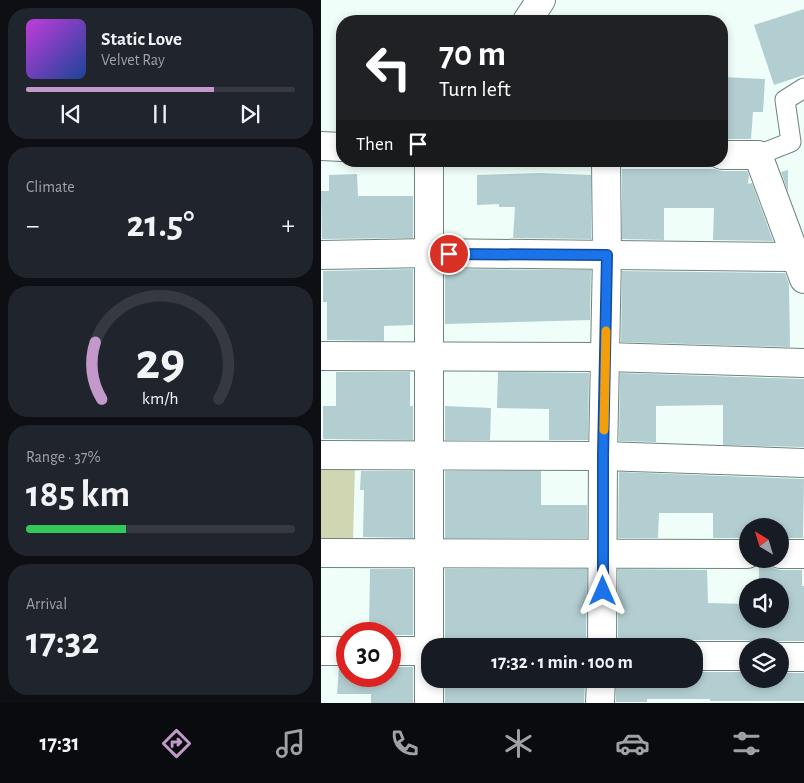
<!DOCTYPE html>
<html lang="en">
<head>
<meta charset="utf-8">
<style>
	:root { --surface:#171b24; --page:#20242c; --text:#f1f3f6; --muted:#9ea1a6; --line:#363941; --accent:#c399cb }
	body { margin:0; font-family:"Alegreya Sans",sans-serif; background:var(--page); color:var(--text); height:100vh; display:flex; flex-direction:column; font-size:19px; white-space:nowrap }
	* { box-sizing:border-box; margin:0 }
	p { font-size:16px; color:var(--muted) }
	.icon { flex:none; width:28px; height:28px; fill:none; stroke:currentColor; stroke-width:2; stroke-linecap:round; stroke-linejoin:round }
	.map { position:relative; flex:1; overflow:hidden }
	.drawer { display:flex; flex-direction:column; gap:8px; padding:8px; background:#0d0f14; width:321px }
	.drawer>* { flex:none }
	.banner { position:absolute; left:15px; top:15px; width:392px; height:152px; border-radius:20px; box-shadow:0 2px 8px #0003; background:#202124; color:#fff; overflow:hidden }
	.needle { width:32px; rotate:322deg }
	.tools { position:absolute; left:418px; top:518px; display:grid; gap:10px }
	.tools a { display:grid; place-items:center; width:50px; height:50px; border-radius:50%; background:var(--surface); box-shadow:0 2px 8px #0003; font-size:25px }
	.speed { position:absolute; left:15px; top:622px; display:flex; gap:10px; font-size:25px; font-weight:700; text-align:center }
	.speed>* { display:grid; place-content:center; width:65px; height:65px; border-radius:50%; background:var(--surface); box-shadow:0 2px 8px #0003; line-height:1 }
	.speed .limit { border:8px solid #d22; background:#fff; color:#111 }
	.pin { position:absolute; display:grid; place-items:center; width:42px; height:42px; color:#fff; margin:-21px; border:2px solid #fff; border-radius:50%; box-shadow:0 1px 5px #0007 }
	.me { position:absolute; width:55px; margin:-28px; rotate:0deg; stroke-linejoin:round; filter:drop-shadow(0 0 4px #0008) }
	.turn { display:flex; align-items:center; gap:18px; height:105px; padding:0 20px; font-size:22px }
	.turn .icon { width:65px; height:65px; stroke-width:2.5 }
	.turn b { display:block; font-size:35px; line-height:42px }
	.then { display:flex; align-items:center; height:48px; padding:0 20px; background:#0003; gap:10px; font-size:19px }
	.big { font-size:38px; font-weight:700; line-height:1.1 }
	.drawer .tile { flex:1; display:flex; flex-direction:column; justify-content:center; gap:8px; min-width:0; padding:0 18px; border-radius:20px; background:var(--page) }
	.drawer .dial { align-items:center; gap:0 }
	.dial svg { height:130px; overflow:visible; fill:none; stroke:var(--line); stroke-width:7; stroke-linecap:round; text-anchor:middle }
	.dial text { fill:var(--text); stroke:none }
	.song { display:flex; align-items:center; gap:15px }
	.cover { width:60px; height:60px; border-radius:8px; background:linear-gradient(135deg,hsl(290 70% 55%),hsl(220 70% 35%)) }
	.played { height:5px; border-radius:2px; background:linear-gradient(90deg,var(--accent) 70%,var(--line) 70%) }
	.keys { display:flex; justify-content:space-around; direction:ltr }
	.heat { display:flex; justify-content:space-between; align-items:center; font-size:28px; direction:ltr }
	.charge { height:8px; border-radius:4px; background:linear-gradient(90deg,#34c759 37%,var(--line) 0) }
	.trip { position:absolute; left:100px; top:638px; width:282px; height:50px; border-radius:20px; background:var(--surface); box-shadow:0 2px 8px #0003; font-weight:700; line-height:50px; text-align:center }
	.menu { display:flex; height:80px; justify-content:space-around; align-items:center; background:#090b0e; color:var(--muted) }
	.menu .icon { width:35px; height:35px }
	.menu .on { color:var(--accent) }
	.menu b { font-size:22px; color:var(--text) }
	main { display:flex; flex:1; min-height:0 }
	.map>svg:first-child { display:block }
	.green { fill:#d1d6b2 }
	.building { fill:#b3ced1 }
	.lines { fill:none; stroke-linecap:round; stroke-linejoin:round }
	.service-casing { stroke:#6d847d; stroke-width:21 }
	.minor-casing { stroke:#6d847d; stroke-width:30 }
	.service { stroke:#fff; stroke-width:19 }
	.minor { stroke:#fff; stroke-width:28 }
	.route-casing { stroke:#114b97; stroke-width:12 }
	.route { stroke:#1a73e8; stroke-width:9 }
	.slow { stroke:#f59e0b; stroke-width:9 }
</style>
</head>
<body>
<main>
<section class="drawer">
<div class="tile">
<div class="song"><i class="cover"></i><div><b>Static Love</b><p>Velvet Ray</p></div></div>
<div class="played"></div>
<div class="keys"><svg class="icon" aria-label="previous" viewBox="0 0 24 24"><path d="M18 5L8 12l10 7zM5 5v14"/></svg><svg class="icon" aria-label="pause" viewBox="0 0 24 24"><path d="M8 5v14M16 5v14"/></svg><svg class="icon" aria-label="next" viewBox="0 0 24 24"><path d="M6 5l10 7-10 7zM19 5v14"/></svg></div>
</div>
<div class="tile"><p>Climate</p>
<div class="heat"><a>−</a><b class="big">21.5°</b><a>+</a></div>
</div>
<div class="tile dial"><svg viewBox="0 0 100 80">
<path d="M14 69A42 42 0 1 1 86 69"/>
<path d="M14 69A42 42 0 0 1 10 34" stroke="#c399cb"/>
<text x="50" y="56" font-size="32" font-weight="700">29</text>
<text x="50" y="72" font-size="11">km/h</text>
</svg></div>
<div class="tile"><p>Range · 37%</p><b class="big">185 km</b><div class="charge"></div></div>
<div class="tile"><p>Arrival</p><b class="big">17:32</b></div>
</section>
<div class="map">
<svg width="483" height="703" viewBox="0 0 483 703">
	<rect width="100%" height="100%" fill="#effef9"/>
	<!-- green -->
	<path class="green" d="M0,466L34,467L32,540H0Z"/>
	<!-- building -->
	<g class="building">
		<path d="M483,9V75L453,85L433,25Z"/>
		<path d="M401,77L444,79L442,112H432L430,139H401Z"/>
		<path d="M301,169H394L401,171H426L428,175L427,184L431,183L452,241L392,240L393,208H343V240L301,239Z"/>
		<path d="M467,170V192L460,172Z"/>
		<path d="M219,173L270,175V239L192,238L194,207H178V204L156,205V175Z"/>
		<path d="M36,174L37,196H92V238L1,239L0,191H8V175Z"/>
		<path d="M92,269V325L63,326V341L6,340V302H2V271Z"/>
		<path d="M124,269L270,270L269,320L124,324Z"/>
		<path d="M301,271L464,273L468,284L469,347L300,342Z"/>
		<path d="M15,372H89V406H92V440L2,439V406H15Z"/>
		<path d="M177,372L268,373L267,440H228V409L176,408Z"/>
		<path d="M299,373L483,379V447L402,445V405L335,406V442L298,441Z"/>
		<path d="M124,406L170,408L169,440H124Z"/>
		<path d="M40,471H92V538L42,537L43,490H39Z"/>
		<path d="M124,471H220V505H266V538H124Z"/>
		<path d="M298,472L483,479L482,538H459V526H426V538H392V513H338L337,538H297Z"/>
		<path d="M440,559H445L446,562L452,568L459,570H481V586H483V641H459L452,643L448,646H438L433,642L426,640H374L367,642L362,646H297V569L386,570L387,603L426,604V619H459V586H438V563Z"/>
		<path d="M49,569H92V635H69V634H48Z"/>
		<path d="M124,569H266L265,646H124Z"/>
		<path d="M18,667H26V676H69V667H92V703H50V694H16Z"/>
		<path d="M374,672H426V679H459V673H483V701H389V699H326V702H295V679H374Z"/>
		<path d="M124,679H264L263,703H124Z"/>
	</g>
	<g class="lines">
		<defs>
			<path id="service" d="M437,155L470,142L464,100L483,88"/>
			<g id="minor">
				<path d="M206,21L220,0"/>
				<path d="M0,146L21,147"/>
				<path d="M401,155H437L483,279"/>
				<path d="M108,161V703"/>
				<path d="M0,255L108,253L474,257"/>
				<path d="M0,356L285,357L483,363"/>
				<path d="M0,455L282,456L483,463"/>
				<path d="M0,553L426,554"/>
				<path d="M459,554H483"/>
				<path d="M281,646L282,456L286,255L285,161"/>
				<path d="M0,651H26"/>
				<path d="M69,651H109"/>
				<path d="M374,656H426"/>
				<path d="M459,657H483"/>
				<path d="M279,703L280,679"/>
			</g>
		</defs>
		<!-- service casing -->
		<use href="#service" class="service-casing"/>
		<!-- minor casing -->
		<use href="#minor" class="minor-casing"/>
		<!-- service -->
		<use href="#service" class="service"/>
		<!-- minor -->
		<use href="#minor" class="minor"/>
	</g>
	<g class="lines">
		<defs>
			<path id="route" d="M128,254L286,255L282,456V591"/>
		</defs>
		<!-- route casing -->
		<use href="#route" class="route-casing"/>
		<!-- route -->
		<use href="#route" class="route"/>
		<!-- slow -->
		<path class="slow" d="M283,430L285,331"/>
	</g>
</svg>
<div class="tools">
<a><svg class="needle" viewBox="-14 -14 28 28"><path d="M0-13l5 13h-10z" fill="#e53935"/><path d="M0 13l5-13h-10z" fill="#9ea1a6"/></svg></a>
<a><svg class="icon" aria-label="sound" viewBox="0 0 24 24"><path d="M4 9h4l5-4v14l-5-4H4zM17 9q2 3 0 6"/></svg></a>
<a><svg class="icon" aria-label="layers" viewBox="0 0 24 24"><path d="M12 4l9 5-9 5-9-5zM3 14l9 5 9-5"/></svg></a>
</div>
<div class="speed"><div class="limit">30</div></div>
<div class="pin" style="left:128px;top:254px;background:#d93025"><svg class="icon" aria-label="arrive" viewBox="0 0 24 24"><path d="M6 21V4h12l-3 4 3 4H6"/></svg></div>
<svg class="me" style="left:282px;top:591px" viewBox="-20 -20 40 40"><path d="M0-17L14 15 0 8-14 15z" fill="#1a73e8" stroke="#fff" stroke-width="4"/></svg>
<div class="trip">17:32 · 1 min · 100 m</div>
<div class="banner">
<div class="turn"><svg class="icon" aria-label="left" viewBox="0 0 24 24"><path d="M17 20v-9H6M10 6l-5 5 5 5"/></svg><div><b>70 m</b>Turn left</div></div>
<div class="then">Then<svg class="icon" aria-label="arrive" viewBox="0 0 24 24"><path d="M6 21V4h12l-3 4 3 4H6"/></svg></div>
</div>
</div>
</main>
<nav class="menu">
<b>17:31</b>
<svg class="icon on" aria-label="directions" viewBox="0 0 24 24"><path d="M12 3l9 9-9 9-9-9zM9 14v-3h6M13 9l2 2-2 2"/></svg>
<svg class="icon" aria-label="music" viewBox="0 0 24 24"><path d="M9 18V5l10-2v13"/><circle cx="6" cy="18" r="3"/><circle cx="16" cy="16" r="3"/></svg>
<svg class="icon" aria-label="phone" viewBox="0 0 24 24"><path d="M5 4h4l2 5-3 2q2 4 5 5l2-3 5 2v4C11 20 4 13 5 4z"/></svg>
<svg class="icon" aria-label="climate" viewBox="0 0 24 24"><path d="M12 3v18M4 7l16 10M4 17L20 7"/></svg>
<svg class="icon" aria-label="car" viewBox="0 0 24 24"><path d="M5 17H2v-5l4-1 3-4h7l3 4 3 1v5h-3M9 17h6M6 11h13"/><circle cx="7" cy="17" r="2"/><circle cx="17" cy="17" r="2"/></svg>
<svg class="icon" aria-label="filters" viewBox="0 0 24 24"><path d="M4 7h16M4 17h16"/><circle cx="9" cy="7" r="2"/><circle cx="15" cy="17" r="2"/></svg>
</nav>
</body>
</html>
